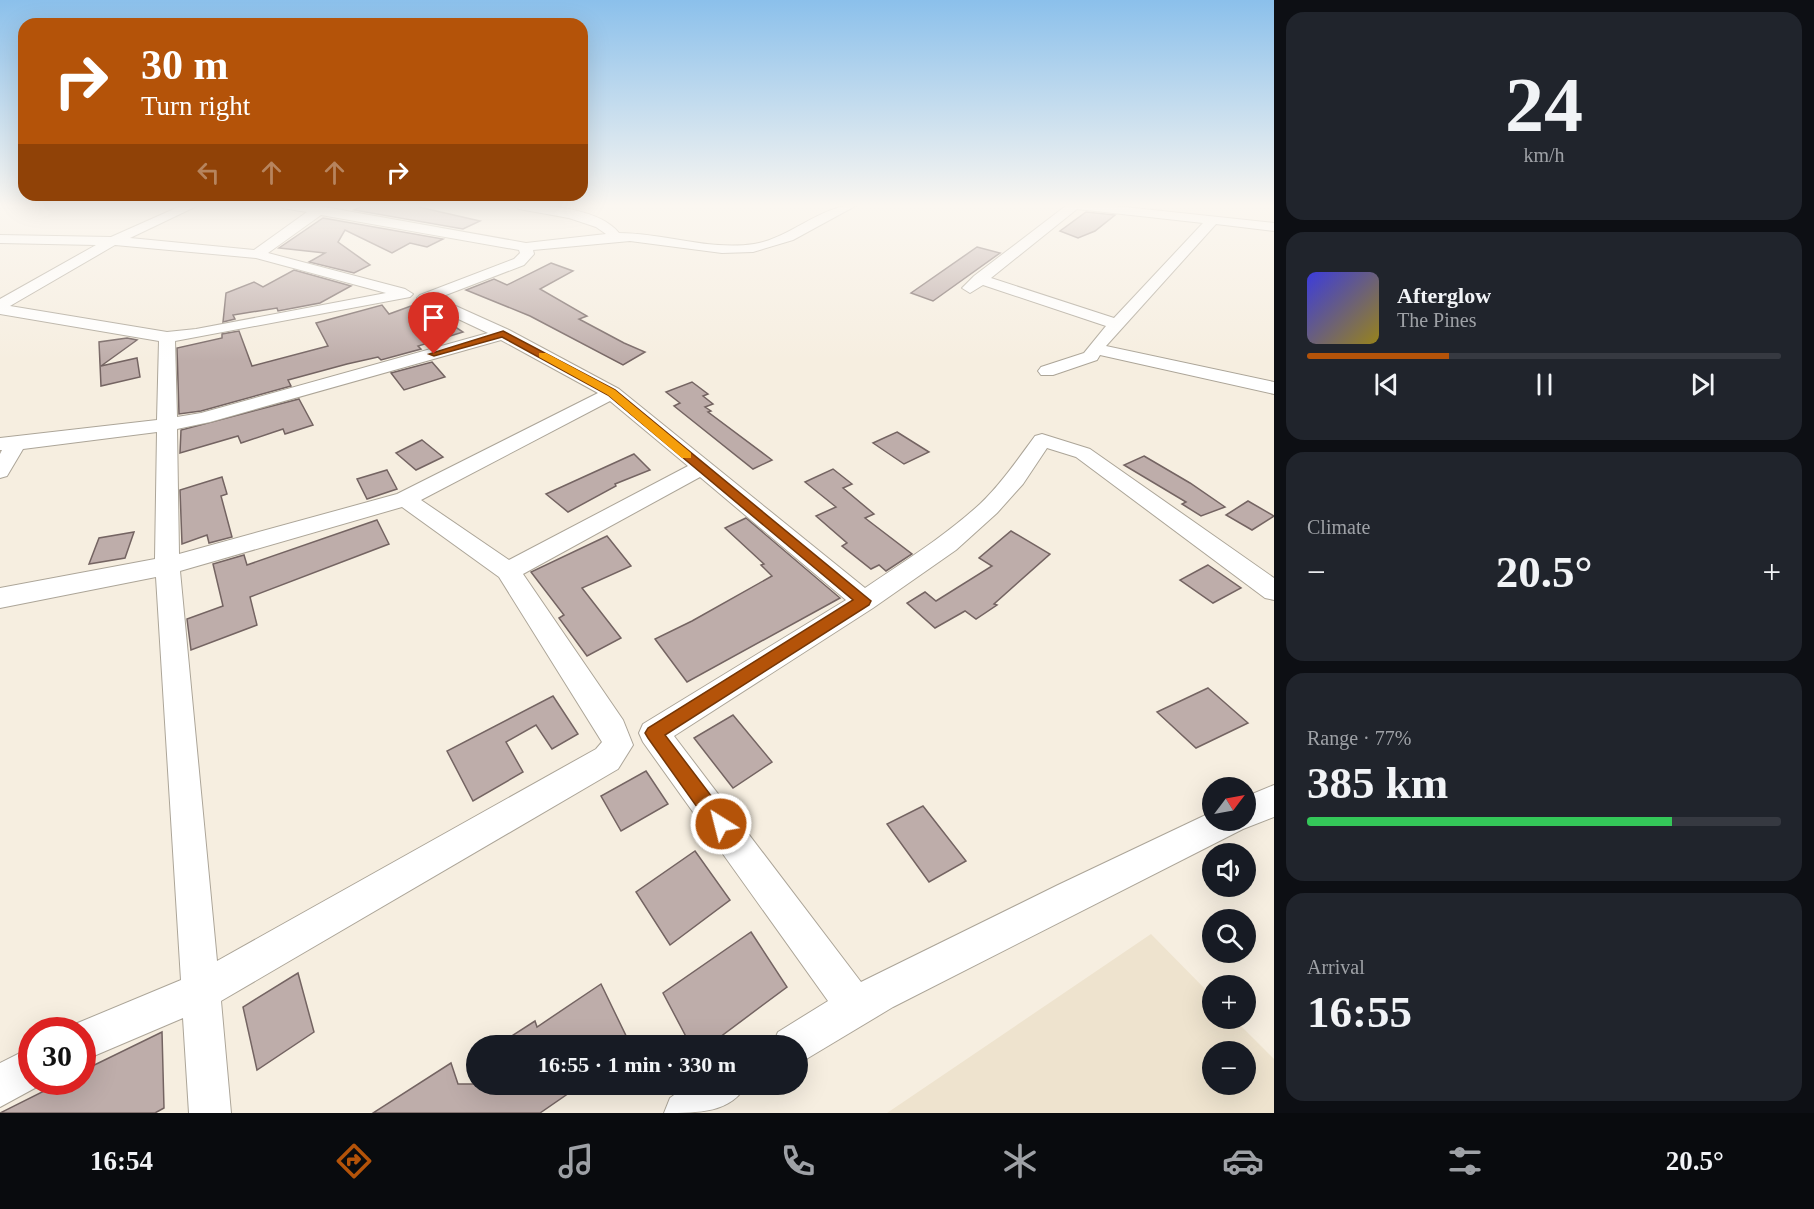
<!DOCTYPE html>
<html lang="en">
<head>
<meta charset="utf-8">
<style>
	:root { --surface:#171b24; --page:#20242c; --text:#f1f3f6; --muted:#9ea1a6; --line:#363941; --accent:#b45309 }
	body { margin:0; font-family:Georgia,serif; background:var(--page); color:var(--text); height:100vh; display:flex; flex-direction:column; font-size:22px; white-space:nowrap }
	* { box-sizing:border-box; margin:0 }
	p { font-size:20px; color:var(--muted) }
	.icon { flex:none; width:33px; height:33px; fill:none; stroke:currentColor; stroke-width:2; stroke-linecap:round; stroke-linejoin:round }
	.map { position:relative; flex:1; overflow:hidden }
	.drawer { display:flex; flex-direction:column; gap:12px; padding:12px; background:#0d0f14; width:540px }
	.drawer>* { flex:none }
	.banner { position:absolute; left:18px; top:18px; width:570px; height:183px; border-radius:18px; box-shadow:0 6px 24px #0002; background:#b45309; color:#fff; overflow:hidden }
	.needle { width:39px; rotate:58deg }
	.controls { position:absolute; left:1202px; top:777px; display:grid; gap:12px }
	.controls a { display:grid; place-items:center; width:54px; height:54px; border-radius:50%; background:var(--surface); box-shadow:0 6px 24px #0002; font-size:30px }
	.speed { position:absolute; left:18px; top:1017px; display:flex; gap:12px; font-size:30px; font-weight:700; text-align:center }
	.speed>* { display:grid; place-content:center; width:78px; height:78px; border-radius:50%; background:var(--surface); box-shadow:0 6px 24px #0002; line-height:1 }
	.speed .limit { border:9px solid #d22; background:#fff; color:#111 }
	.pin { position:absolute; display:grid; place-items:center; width:51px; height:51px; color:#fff; margin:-62px -26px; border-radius:50% 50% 50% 0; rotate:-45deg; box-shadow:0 0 6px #0007 }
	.pin .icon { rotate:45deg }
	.me { position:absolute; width:66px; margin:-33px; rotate:324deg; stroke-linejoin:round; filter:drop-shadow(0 0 4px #0008) }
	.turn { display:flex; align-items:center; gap:21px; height:126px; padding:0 24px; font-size:27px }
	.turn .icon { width:78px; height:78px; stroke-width:2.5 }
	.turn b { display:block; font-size:42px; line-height:51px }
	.lanes { display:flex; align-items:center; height:57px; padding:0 24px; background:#0003; justify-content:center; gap:30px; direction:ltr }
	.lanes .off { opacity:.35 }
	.big { font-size:45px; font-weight:800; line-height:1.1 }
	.drawer .card { flex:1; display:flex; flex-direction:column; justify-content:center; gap:9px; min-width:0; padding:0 21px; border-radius:18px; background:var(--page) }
	.drawer .dial { align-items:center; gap:0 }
	.dial b { font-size:78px; line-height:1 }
	.song { display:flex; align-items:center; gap:18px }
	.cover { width:72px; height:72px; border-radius:9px; background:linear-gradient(135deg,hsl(240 70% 55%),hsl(50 70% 35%)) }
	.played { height:6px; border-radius:3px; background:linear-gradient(90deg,var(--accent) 30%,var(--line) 30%) }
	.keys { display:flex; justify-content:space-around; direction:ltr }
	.heat { display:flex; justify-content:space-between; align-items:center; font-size:33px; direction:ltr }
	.charge { height:9px; border-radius:4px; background:linear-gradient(90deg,#34c759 77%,var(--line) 0) }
	.trip { position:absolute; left:466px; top:1035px; width:342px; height:60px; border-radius:30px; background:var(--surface); box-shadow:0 6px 24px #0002; font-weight:800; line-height:60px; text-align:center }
	.tabs { display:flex; height:96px; justify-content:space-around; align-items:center; background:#090b0e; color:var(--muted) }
	.tabs .icon { width:42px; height:42px }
	.tabs .current { color:var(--accent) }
	.tabs b { font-size:27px; color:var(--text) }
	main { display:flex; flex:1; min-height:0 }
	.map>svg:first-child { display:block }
	.built { fill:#eee3ce; fill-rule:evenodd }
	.building { fill:#beadaa; stroke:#746462; stroke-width:1.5 }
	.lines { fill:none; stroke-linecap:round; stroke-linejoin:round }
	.street-casing { stroke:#aca598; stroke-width:2 }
	.street { fill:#fff; fill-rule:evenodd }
	.route { fill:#b45309; stroke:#753606; stroke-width:1.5 }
	.slow { fill:#f59e0b }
</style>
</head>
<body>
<main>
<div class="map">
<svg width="1274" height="1113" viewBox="0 0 1274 1113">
	<rect width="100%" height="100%" fill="#f6eee0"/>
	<!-- built -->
	<path class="built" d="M1151,934L1212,996V1018L1234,1019L1274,1059V1113H887ZM1212,1052H1245V1084H1212Z"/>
	<!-- building -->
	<g class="building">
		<path d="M364,205H410L480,221L463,229L354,210Z"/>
		<path d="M1086,212L1115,215L1095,231L1078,238L1060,231Z"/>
		<path d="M323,218L443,239L427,247L410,243L392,253L345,230L338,242L370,265L354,273L309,262L325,253L279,248Z"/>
		<path d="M977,247L1000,253L933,301L911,293Z"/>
		<path d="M551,263L573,271L540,289L587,316L579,319L624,343L645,352L623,365L530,316L466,290L494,279L507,285Z"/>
		<path d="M294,270L351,286L320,303L278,311L277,308L233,315L235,319L223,322L226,293L254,282L263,287Z"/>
		<path d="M419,303L463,332L418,346L421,349L381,360L378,357L347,364L288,380L291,386L201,411L179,414L177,348L222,338V334L239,331L252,366L328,346L316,323L382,305L389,314Z"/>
		<path d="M127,338L137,340L101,366L137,358L140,377L101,386L99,342Z"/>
		<path d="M432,362L445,377L404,390L391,373Z"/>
		<path d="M692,382L708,394L703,396L713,404L705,407L711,411L708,412L772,460L753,469L674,406L680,403L666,392Z"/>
		<path d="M299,399L313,425L285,434L283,429L241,443L238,436L180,453L181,430Z"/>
		<path d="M897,432L929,452L904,464L873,443Z"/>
		<path d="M422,440L443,457L416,470L396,453Z"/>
		<path d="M634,454L650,470L615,484L616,486L568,512L546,494Z"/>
		<path d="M1144,456L1190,483L1225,507L1201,516L1182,504L1186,502L1124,465Z"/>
		<path d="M833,469L852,484L843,488L874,514L865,518L912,554L886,571L879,565L871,569L842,546L847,543L816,516L836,507L805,482Z"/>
		<path d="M387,470L397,489L367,499L357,479Z"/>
		<path d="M222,477L227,494L221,496L232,537L209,543L207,535L182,544L180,490Z"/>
		<path d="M1248,501L1274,516L1252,530L1226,515Z"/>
		<path d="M746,518L840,598L687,682L655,639L692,621L772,576L761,565L764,564L725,528Z"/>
		<path d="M377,520L389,544L250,597L257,625L191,650L187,619L223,606L213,564L244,555L247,565Z"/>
		<path d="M1011,531L1050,554L994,604L997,605L976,619L965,611L935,628L907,603L925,592L936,601L992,566L979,558Z"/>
		<path d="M134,532L125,558L89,564L99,538Z"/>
		<path d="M607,536L631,566L582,588L621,638L587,656L559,618L564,615L531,572Z"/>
		<path d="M1208,565L1241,588L1213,603L1180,580Z"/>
		<path d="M1208,688L1248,723L1196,748L1157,712Z"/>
		<path d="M553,696L578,734L552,749L536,725L506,742L523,772L473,801L447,751Z"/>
		<path d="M733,715L772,762L733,788L694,738Z"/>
		<path d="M646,771L668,804L621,831L601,796Z"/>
		<path d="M923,806L966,861L929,882L887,824Z"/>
		<path d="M695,851L730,900L670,945L636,892Z"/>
		<path d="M751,932L787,987L708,1046H691L663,993Z"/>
		<path d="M298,973L314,1032L257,1070L243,1007Z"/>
		<path d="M601,984L631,1046H496L535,1021L537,1027Z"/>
		<path d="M162,1032L164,1108L155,1113H0L62,1082H82V1071Z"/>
		<path d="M451,1063L458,1084H582L540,1113H373Z"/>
	</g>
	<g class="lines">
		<defs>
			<g id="street">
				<path d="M183,205H199L130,238L254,250L307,212L283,208L281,205L319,206L526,243L606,234L596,227L569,218L519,209L513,205C543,204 599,208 619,233C664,233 709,251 754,244C791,238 820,205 857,205L793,240L753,252L722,253L630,241L533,250L534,254L524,265L438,298L509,330L619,389L865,588C905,561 945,536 980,504C1001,484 1018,459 1035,436L1042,434L1090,449L1274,578V600L1265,598L1076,457L1047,448L1023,484L997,513L956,550L873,608L674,736L861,982L1058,885L1212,812V820H1245V797L1274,785V817L1243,829L893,1007L798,1064V1046H772L778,1032L828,1001L643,742L639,733L643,724L846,600L700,477L523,574L623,720L633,745L618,769L221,1001L231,1113H189L183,1018L82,1061V1030H66L68,1027L181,980L156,577L0,608V588L155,559L157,432L23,449L7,476L0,478V454L2,450H0V438L157,420L159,341L0,314V299L96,245L0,243V235L111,237ZM321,215L519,250L520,253L514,259L420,295L417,298L420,301L488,333L201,413L177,417L175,341L410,297L413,294L405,289L268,253ZM115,245L256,258L386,293L196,329L167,332L10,306ZM501,340L598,393L397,494L179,554L177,429L210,422ZM610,401L688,466L509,560L421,500ZM402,507L499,577L602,742L596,749L217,961L180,571Z"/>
				<path d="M1067,205H1106L1274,223V231L1216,224L1106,346L1274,382V394L1100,355L1097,360L1053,375H1041L1038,371L1041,367L1084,353L1106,326L983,285L970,293L962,288L974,276ZM1077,209L1203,223L1114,318L991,278Z"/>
				<path d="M32,1047V1082H46L0,1107V1063Z"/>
				<path d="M689,1084H747C731,1113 699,1113 664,1113L670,1098Z"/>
			</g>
		</defs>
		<!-- street casing -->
		<use href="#street" class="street-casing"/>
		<!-- street -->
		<use href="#street" class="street"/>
	</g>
	<!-- sky -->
	<linearGradient id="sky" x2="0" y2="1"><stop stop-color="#8bc0eb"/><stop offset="0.57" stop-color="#fbf7f1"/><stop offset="1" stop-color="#fbf7f1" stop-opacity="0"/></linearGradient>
	<rect width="1274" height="361" fill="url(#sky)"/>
	<!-- route -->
	<path class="route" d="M503,331L615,390L871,601L869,605L665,735L728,818L730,824L728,831L721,834L714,831L648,738L645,733L648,728L853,600L608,395L502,337L434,356L429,354Z"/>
	<!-- slow -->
	<path class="slow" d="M539,353H546L615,390L691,453V458H682L608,395L539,357Z"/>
</svg>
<div class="controls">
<a><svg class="needle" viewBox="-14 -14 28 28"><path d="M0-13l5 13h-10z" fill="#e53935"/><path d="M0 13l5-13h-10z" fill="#9ea1a6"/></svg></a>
<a><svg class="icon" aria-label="sound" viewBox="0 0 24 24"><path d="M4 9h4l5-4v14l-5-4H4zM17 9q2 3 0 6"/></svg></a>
<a><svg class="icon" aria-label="search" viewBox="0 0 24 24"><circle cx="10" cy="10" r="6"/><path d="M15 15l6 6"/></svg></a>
<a>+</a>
<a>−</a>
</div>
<div class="speed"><div class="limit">30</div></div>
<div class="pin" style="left:434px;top:354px;background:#d93025"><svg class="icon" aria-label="arrive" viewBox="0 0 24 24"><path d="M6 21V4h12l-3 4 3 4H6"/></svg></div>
<svg class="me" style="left:721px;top:824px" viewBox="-20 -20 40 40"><circle r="17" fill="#b45309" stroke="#fff" stroke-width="3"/><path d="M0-11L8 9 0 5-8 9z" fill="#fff"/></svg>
<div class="trip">16:55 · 1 min · 330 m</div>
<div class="banner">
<div class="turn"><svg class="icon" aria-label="right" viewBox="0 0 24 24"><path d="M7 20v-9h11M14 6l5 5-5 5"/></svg><div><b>30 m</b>Turn right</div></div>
<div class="lanes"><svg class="icon off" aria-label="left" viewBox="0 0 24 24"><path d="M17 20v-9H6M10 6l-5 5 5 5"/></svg><svg class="icon off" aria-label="ahead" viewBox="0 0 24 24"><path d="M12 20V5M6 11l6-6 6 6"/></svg><svg class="icon off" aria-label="ahead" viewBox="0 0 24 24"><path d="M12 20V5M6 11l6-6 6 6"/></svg><svg class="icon" aria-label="right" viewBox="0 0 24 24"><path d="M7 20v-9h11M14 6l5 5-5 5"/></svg></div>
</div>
</div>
<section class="drawer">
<div class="card dial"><b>24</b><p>km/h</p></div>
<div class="card">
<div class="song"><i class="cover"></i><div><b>Afterglow</b><p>The Pines</p></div></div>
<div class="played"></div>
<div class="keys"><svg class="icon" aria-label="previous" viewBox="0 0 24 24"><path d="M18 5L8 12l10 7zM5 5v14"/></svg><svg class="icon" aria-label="pause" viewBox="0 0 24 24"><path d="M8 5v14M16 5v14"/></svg><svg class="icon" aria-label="next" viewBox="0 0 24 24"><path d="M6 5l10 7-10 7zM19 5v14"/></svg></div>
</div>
<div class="card"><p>Climate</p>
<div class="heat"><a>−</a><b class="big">20.5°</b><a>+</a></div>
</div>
<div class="card"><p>Range · 77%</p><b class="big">385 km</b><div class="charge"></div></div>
<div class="card"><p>Arrival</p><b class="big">16:55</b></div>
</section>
</main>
<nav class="tabs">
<b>16:54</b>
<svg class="icon current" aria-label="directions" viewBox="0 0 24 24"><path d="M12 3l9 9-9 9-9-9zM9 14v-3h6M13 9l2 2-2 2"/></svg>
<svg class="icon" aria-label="music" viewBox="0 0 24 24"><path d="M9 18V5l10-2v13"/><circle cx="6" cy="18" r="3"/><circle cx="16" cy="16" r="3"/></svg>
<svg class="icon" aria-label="phone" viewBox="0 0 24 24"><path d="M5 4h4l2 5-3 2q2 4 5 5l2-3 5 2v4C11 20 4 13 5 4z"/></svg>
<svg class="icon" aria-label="climate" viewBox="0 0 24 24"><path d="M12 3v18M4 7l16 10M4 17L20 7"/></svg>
<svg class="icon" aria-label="car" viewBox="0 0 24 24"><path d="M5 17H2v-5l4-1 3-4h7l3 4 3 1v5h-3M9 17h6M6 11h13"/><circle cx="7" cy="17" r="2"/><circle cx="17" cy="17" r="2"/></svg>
<svg class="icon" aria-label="filters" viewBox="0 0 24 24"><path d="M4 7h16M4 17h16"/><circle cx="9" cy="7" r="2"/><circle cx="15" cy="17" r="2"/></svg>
<b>20.5°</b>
</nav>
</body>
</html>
